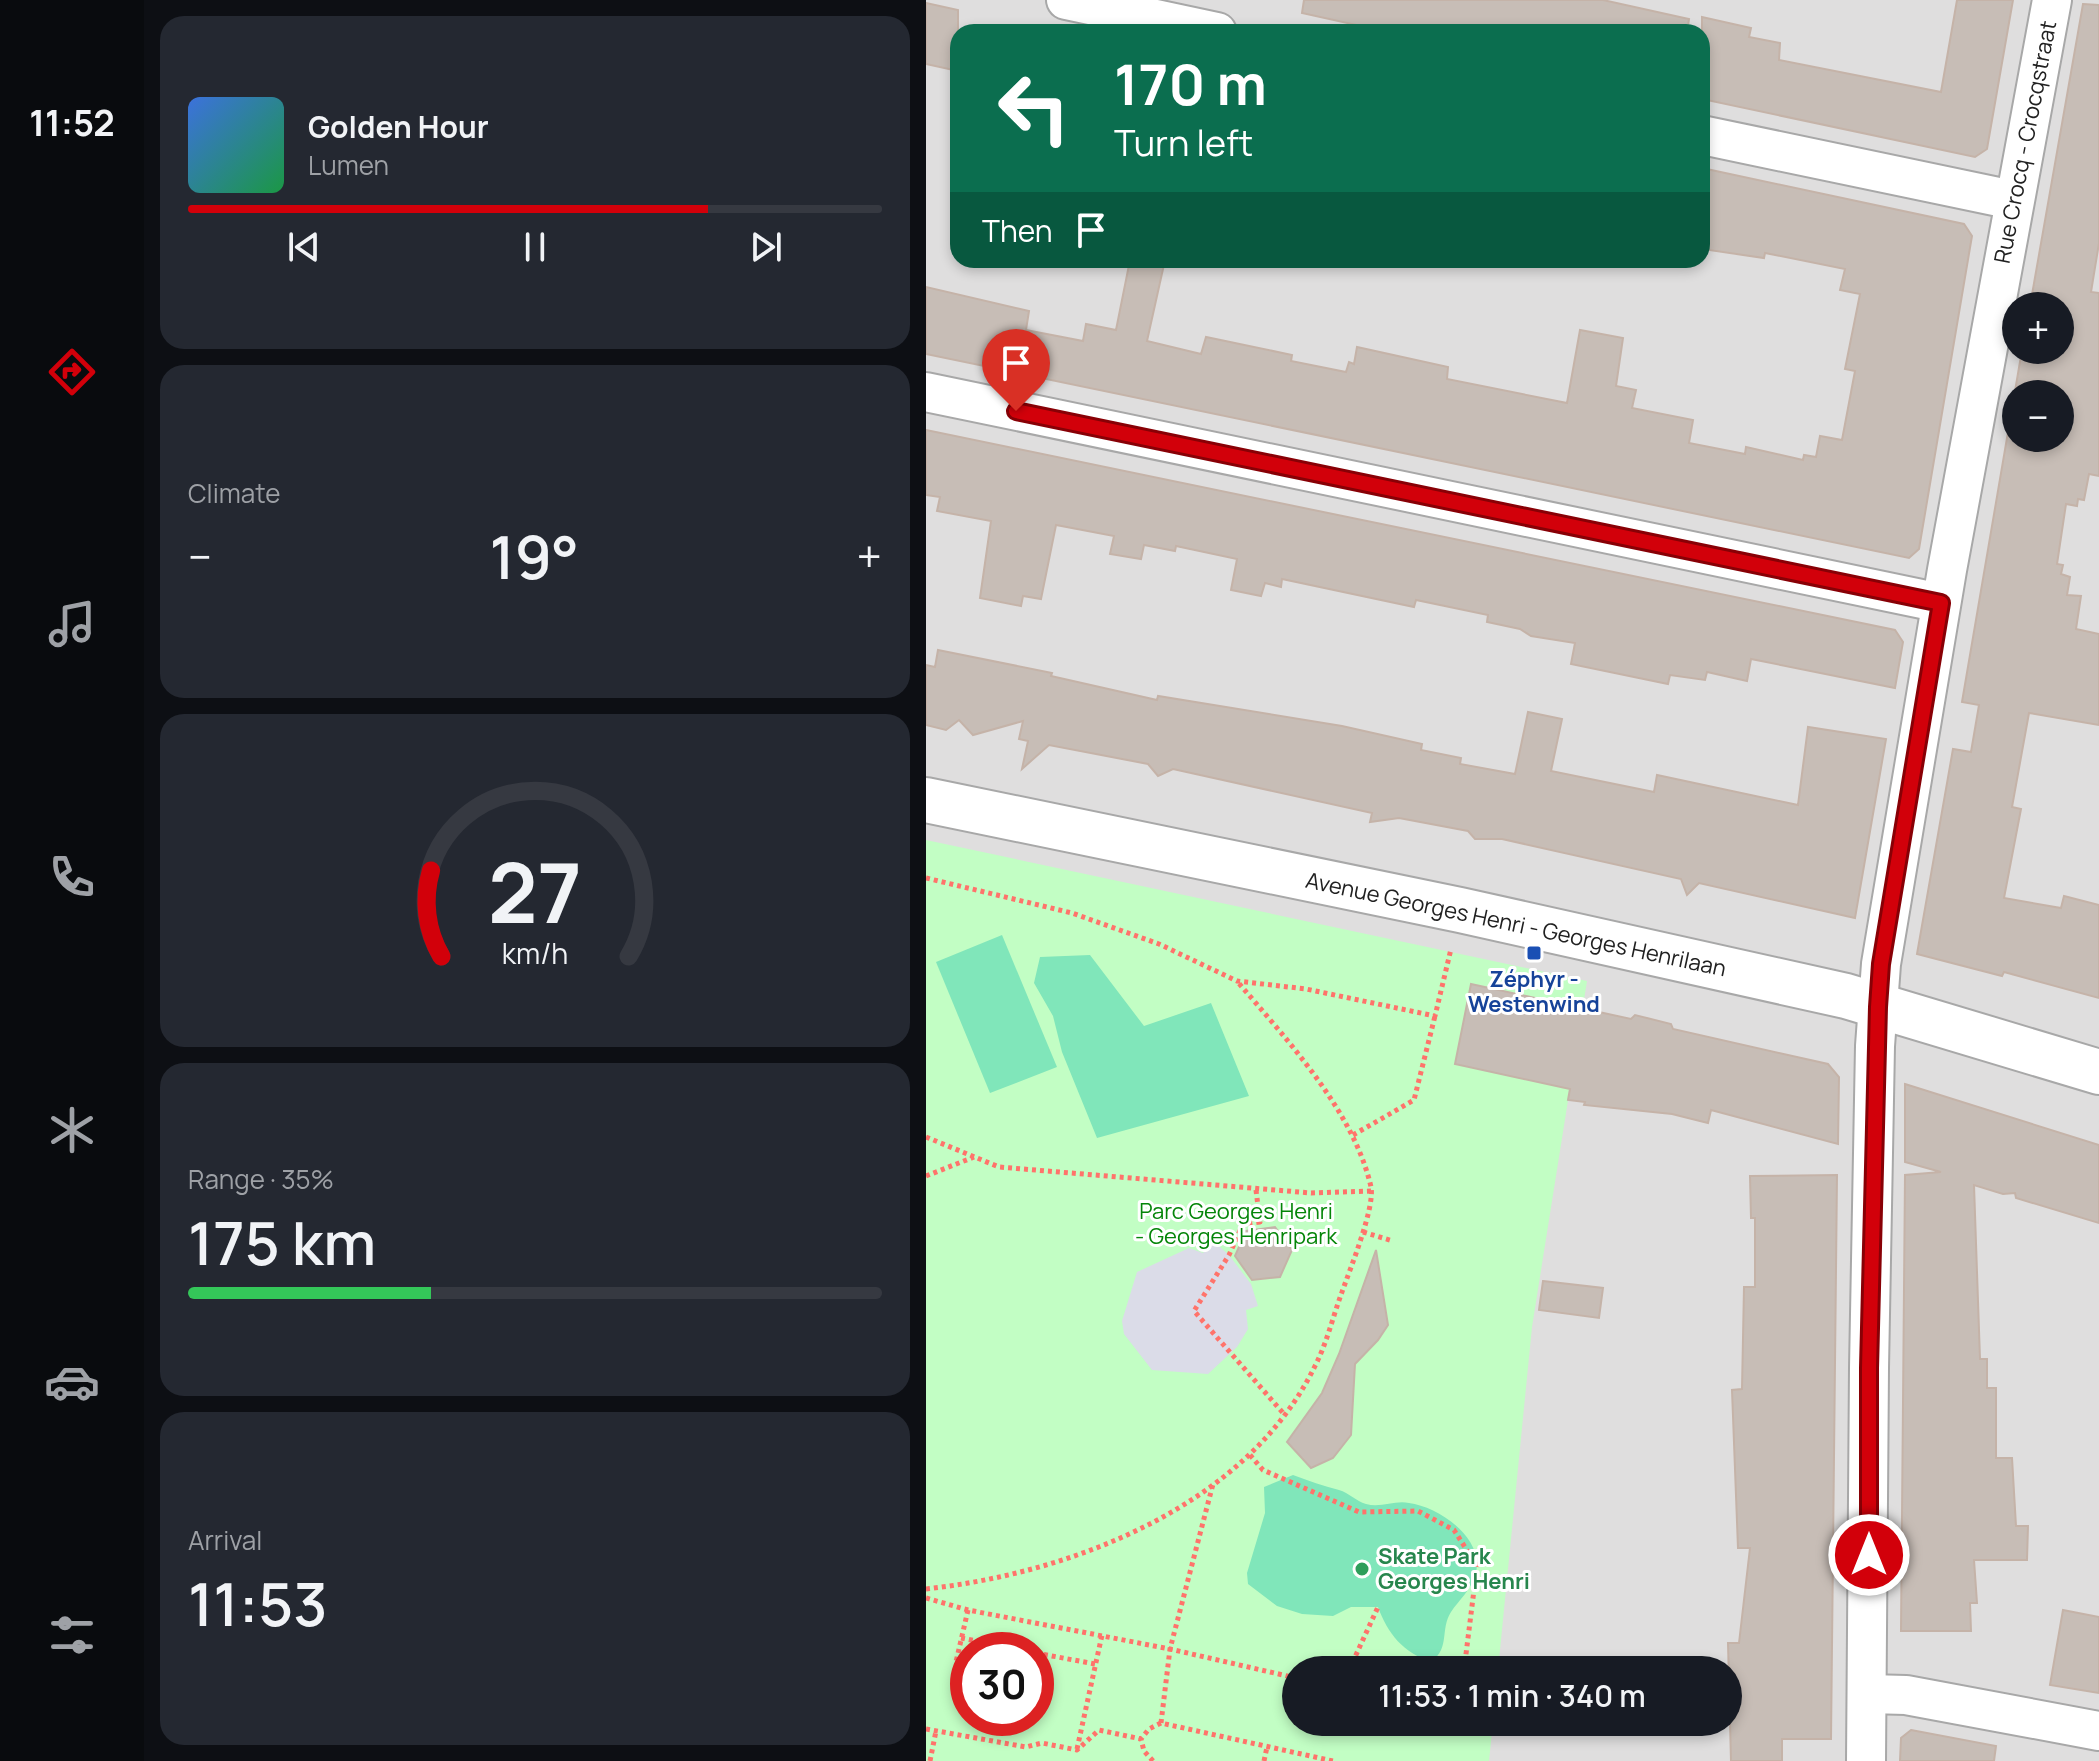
<!DOCTYPE html>
<html lang="en">
<head>
<meta charset="utf-8">
<style>
	:root { --surface:#171b24; --page:#242831; --text:#f1f3f6; --muted:#9ea1a6; --line:#363941; --accent:#d2000a }
	body { margin:0; font-family:Manrope,sans-serif; background:var(--page); color:var(--text); height:100vh; display:flex; flex-direction:column; font-size:30px; white-space:nowrap }
	* { box-sizing:border-box; margin:0 }
	p { font-size:26px; color:var(--muted) }
	.icon { flex:none; width:44px; height:44px; fill:none; stroke:currentColor; stroke-width:2; stroke-linecap:round; stroke-linejoin:round }
	.map { position:relative; flex:1; overflow:hidden }
	.side { display:flex; flex-direction:column; gap:16px; padding:16px; background:#0d0f14; width:782px }
	.side>* { flex:none }
	.hud { position:absolute; left:24px; top:24px; width:760px; height:244px; border-radius:24px; box-shadow:0 4px 12px #0003; background:#0b6e4f; color:#fff; overflow:hidden }
	.fabs { position:absolute; left:1076px; top:292px; display:grid; gap:16px }
	.fabs a { display:grid; place-items:center; width:72px; height:72px; border-radius:50%; background:var(--surface); box-shadow:0 4px 12px #0003; font-size:40px }
	.speed { position:absolute; left:24px; top:1632px; display:flex; gap:16px; font-size:40px; font-weight:700; text-align:center }
	.speed>* { display:grid; place-content:center; width:104px; height:104px; border-radius:50%; background:var(--surface); box-shadow:0 4px 12px #0003; line-height:1 }
	.speed .limit { border:12px solid #d22; background:#fff; color:#111 }
	.pin { position:absolute; display:grid; place-items:center; width:68px; height:68px; color:#fff; margin:-82px -34px; border-radius:50% 50% 50% 0; rotate:-45deg; box-shadow:0 0 8px #0007 }
	.pin .icon { rotate:45deg }
	.me { position:absolute; width:88px; margin:-44px; rotate:0deg; stroke-linejoin:round; filter:drop-shadow(0 0 6px #0008) }
	.turn { display:flex; align-items:center; gap:28px; height:168px; padding:0 32px; font-size:36px }
	.turn .icon { width:104px; height:104px; stroke-width:2.5 }
	.turn b { display:block; font-size:56px; line-height:68px }
	.then { display:flex; align-items:center; height:76px; padding:0 32px; background:#0003; gap:16px; font-size:30px }
	.big { font-size:60px; font-weight:600; line-height:1.1 }
	.side .card { flex:1; display:flex; flex-direction:column; justify-content:center; gap:12px; min-width:0; padding:0 28px; border-radius:24px; background:var(--page) }
	.side .dial { align-items:center; gap:0 }
	.dial svg { height:208px; overflow:visible; fill:none; stroke:var(--line); stroke-width:7; stroke-linecap:round; text-anchor:middle }
	.dial text { fill:var(--text); stroke:none }
	.song { display:flex; align-items:center; gap:24px }
	.cover { width:96px; height:96px; border-radius:12px; background:linear-gradient(135deg,hsl(220 70% 55%),hsl(140 70% 35%)) }
	.played { height:8px; border-radius:4px; background:linear-gradient(90deg,var(--accent) 75%,var(--line) 75%) }
	.keys { display:flex; justify-content:space-around; direction:ltr }
	.heat { display:flex; justify-content:space-between; align-items:center; font-size:44px; direction:ltr }
	.charge { height:12px; border-radius:6px; background:linear-gradient(90deg,#34c759 35%,var(--line) 0) }
	.trip { position:absolute; left:356px; top:1656px; width:460px; height:80px; border-radius:40px; background:var(--surface); box-shadow:0 4px 12px #0003; font-weight:600; line-height:80px; text-align:center }
	main { display:flex; flex:1; min-height:0 }
	.menu { display:flex; flex-direction:column; width:144px; justify-content:space-around; align-items:center; background:#090b0e; color:var(--muted) }
	.menu .icon { width:56px; height:56px }
	.menu .selected { color:var(--accent) }
	.menu b { font-size:36px; color:var(--text) }
	.map>svg:first-child { display:block }
	.residential { fill:#dfdede; fill-rule:evenodd }
	.park { fill:#c2fec4; fill-rule:evenodd }
	.pitch { fill:#80e6ba }
	.plaza { fill:#dbdce8 }
	.building { fill:#c7bdb6; stroke:#c5b3a8; stroke-width:2; fill-rule:evenodd }
	.lines { fill:none; stroke-linecap:round; stroke-linejoin:round }
	.minor-casing { stroke:#a8a8a8; stroke-width:42 }
	.tertiary-casing { stroke:#a8a8a8; stroke-width:48 }
	.path { stroke:#ff736b; stroke-width:5; stroke-dasharray:4 4; stroke-linecap:butt }
	.minor { stroke:#fff; stroke-width:38 }
	.tertiary { stroke:#fff; stroke-width:44 }
	.route-casing { stroke:#880006; stroke-width:20 }
	.route { stroke:#d2000a; stroke-width:14 }
	.transit-dot { fill:#1a4fb4; stroke:#fff; stroke-width:3 }
	.leisure-dot { fill:#2e9e5b; stroke:#fff; stroke-width:3 }
	.labels { text-anchor:middle; dominant-baseline:central; stroke-width:6; stroke-linejoin:round; paint-order:stroke }
	.street-label { font-size:22px; fill:#212121; stroke:#fff }
	.transit-label { font-size:22px; font-weight:bold; fill:#164399; stroke:#fff }
	.park-label { font-size:22px; fill:#048508; stroke:#fff }
	.leisure-label { font-size:22px; font-weight:bold; fill:#27864d; stroke:#fff; text-anchor:start }
</style>
</head>
<body>
<main>
<nav class="menu">
<b>11:52</b>
<svg class="icon selected" aria-label="directions" viewBox="0 0 24 24"><path d="M12 3l9 9-9 9-9-9zM9 14v-3h6M13 9l2 2-2 2"/></svg>
<svg class="icon" aria-label="music" viewBox="0 0 24 24"><path d="M9 18V5l10-2v13"/><circle cx="6" cy="18" r="3"/><circle cx="16" cy="16" r="3"/></svg>
<svg class="icon" aria-label="phone" viewBox="0 0 24 24"><path d="M5 4h4l2 5-3 2q2 4 5 5l2-3 5 2v4C11 20 4 13 5 4z"/></svg>
<svg class="icon" aria-label="climate" viewBox="0 0 24 24"><path d="M12 3v18M4 7l16 10M4 17L20 7"/></svg>
<svg class="icon" aria-label="car" viewBox="0 0 24 24"><path d="M5 17H2v-5l4-1 3-4h7l3 4 3 1v5h-3M9 17h6M6 11h13"/><circle cx="7" cy="17" r="2"/><circle cx="17" cy="17" r="2"/></svg>
<svg class="icon" aria-label="filters" viewBox="0 0 24 24"><path d="M4 7h16M4 17h16"/><circle cx="9" cy="7" r="2"/><circle cx="15" cy="17" r="2"/></svg>
</nav>
<section class="side">
<div class="card">
<div class="song"><i class="cover"></i><div><b>Golden Hour</b><p>Lumen</p></div></div>
<div class="played"></div>
<div class="keys"><svg class="icon" aria-label="previous" viewBox="0 0 24 24"><path d="M18 5L8 12l10 7zM5 5v14"/></svg><svg class="icon" aria-label="pause" viewBox="0 0 24 24"><path d="M8 5v14M16 5v14"/></svg><svg class="icon" aria-label="next" viewBox="0 0 24 24"><path d="M6 5l10 7-10 7zM19 5v14"/></svg></div>
</div>
<div class="card"><p>Climate</p>
<div class="heat"><a>−</a><b class="big">19°</b><a>+</a></div>
</div>
<div class="card dial"><svg viewBox="0 0 100 80">
<path d="M14 69A42 42 0 1 1 86 69"/>
<path d="M14 69A42 42 0 0 1 10 36" stroke="#d2000a"/>
<text x="50" y="56" font-size="32" font-weight="700">27</text>
<text x="50" y="72" font-size="11">km/h</text>
</svg></div>
<div class="card"><p>Range · 35%</p><b class="big">175 km</b><div class="charge"></div></div>
<div class="card"><p>Arrival</p><b class="big">11:53</b></div>
</section>
<div class="map">
<svg width="1173" height="1761" viewBox="0 0 1173 1761">
	<rect width="100%" height="100%" fill="#f2eee7"/>
	<!-- residential -->
	<path class="residential" d="M0,0H1173V1761H0ZM32,32H776V260H32ZM1090,306H1134V350H1090ZM1090,394H1134V438H1090ZM42,1650H110V1718H42ZM370,1670H802V1722H370Z"/>
	<!-- park -->
	<path class="park" d="M0,840L661,981L606,1327L572,1670H370V1722H567L563,1761H0ZM42,1650H110V1718H42Z"/>
	<!-- pitch -->
	<g class="pitch">
		<path d="M76,935L131,1067L64,1093L10,962Z"/>
		<path d="M164,955L218,1026L285,1003L323,1096L171,1138L136,1052L127,1016L108,983L114,957Z"/>
		<path d="M367,1475C383,1481 397,1486 413,1490C423,1493 430,1501 440,1504C455,1508 469,1500 483,1503C514,1507 561,1540 549,1576C544,1591 533,1600 525,1612C514,1629 524,1648 506,1661C478,1655 461,1632 452,1607H425L407,1616L376,1614L351,1606L322,1584L321,1573L339,1513L338,1487Z"/>
	</g>
	<!-- plaza -->
	<path class="plaza" d="M287,1241L303,1255L325,1284L332,1306L320,1310L322,1329L311,1347L282,1374L226,1370L198,1334L196,1321L211,1272L263,1248L277,1253Z"/>
	<!-- building -->
	<g class="building">
		<path d="M378,0H677L763,19L761,32H462L376,13Z"/>
		<path d="M1031,0H1087L1061,149L1049,157L776,99V17L825,28L823,37L854,43L853,60L1015,92Z"/>
		<path d="M0,3L32,10V71L0,64Z"/>
		<path d="M1157,4L1173,5V243L1165,292L1173,293V476L1163,474L1158,500L1152,499L1151,506L1140,504L1131,564L1137,565L1135,574L1144,577L1141,595L1155,596L1150,629L1173,634V725L1103,713L1086,807L1095,809L1078,898L1135,908L1138,896L1173,905V998L1078,972L1076,976L991,954L1027,749L1045,752L1053,705L1036,702L1096,350H1134V306H1104ZM1090,394H1134V438H1090Z"/>
		<path d="M776,168L1038,224L1046,236L993,549L983,558L0,354V287L103,311L100,330L157,341L160,324L190,330L204,260H239L221,341L275,354L280,337L366,355L365,361L420,372L423,362L428,364L431,347L522,367L521,379L641,403L654,330L697,338L690,386L710,390L706,408L767,420L763,443L819,454L820,447L877,460L878,455L890,457L894,436L916,440L929,371L919,369L934,294L914,290L919,269L839,253L838,258L776,249Z"/>
		<path d="M0,430L969,630L977,642L969,688L825,659L821,681L781,672L779,680L744,675L742,684L645,664L649,643L605,636L594,629L561,622L562,615L490,600L488,607L356,579L355,587L339,583L335,596L305,590L311,559L250,546L249,551L218,545L215,559L184,554L188,536L130,525L115,599L97,596L95,606L54,598L65,521L11,511L14,497L0,495Z"/>
		<path d="M12,650L126,673L125,676L231,700L232,696L416,726L496,744L495,750L535,758L534,764L589,774L602,712L636,719L625,771L728,792L731,775L872,805L882,727L960,739L929,918L773,883L761,895L755,879L576,839H549L542,831L473,818L444,822L446,813L247,769L232,776L222,764L123,745L96,769L102,741L93,739L97,721L47,735L33,720L20,730L0,725V665L9,667Z"/>
		<path d="M545,984L705,1019L709,1015L745,1024L747,1029L902,1064L913,1077L912,1144L785,1110L782,1123L746,1114L658,1105L659,1102L642,1100L644,1089L529,1064Z"/>
		<path d="M979,1084L1173,1145V1223L1090,1198L1089,1193L1077,1194L1048,1185L1054,1359H1061V1388H1070V1458H1086L1090,1526H1102L1101,1560H1048L1051,1603H1044L1045,1631H975L979,1175L1015,1172L979,1162Z"/>
		<path d="M911,1175L905,1739H856V1761H805L802,1643H813L824,1548H812L806,1390L816,1389L818,1287H829V1218H825L824,1176Z"/>
		<path d="M349,1227L366,1250L354,1277L326,1280L309,1256L320,1231Z"/>
		<path d="M450,1250L462,1325L452,1340L429,1364L425,1435L407,1458L385,1468L361,1442L396,1393L413,1354Z"/>
		<path d="M617,1281L677,1288L673,1318L613,1310Z"/>
		<path d="M1137,1610L1173,1617V1693L1124,1685Z"/>
		<path d="M985,1730L1070,1746L1068,1761H974L975,1738Z"/>
	</g>
	<g class="lines">
		<defs>
			<g id="minor">
				<path d="M140,0L291,32"/>
				<path d="M776,135L1087,200"/>
				<path d="M0,392L1015,603"/>
				<path d="M942,1694L980,1695L1173,1731"/>
				<path d="M940,1761L943,1368L949,1046L955,964L1021,570L1126,0"/>
			</g>
			<path id="tertiary" d="M0,800L534,910L920,996L1173,1072"/>
		</defs>
		<!-- minor casing -->
		<use href="#minor" class="minor-casing"/>
		<!-- tertiary casing -->
		<use href="#tertiary" class="tertiary-casing"/>
		<!-- path -->
		<g class="path">
			<path d="M0,878L146,913L233,944L311,981L380,989L509,1016L525,949"/>
			<path d="M427,1135L488,1100L509,1016"/>
			<path d="M0,1137L73,1167L385,1193L446,1191"/>
			<path d="M0,1176L48,1157"/>
			<path d="M330,1190L334,1222L317,1224L303,1255L268,1311L358,1414"/>
			<path d="M437,1232L467,1241"/>
			<path d="M324,1455L337,1470L433,1512L492,1511L528,1530L551,1566L538,1670"/>
			<path d="M0,1589C146,1573 321,1506 389,1366C401,1343 407,1316 416,1292C424,1269 449,1208 445,1187C428,1111 360,1039 311,981"/>
			<path d="M0,1598L42,1610L244,1649L370,1678"/>
			<path d="M42,1610L30,1662L42,1665"/>
			<path d="M35,1638L96,1650"/>
			<path d="M110,1653L169,1664"/>
			<path d="M423,1670L452,1607"/>
			<path d="M110,1680L124,1683"/>
			<path d="M235,1723L244,1649L287,1484"/>
			<path d="M372,1725L373,1722"/>
			<path d="M0,1729L100,1747L116,1743L151,1750L173,1730L215,1739"/>
			<path d="M151,1749L176,1635"/>
			<path d="M4,1761L10,1731"/>
			<path d="M227,1761L218,1751L215,1739L223,1729L235,1723L407,1761"/>
			<path d="M338,1761L341,1747"/>
		</g>
		<!-- minor -->
		<use href="#minor" class="minor"/>
		<!-- tertiary -->
		<use href="#tertiary" class="tertiary"/>
	</g>
	<g class="lines">
		<defs>
			<path id="route" d="M90,411L1015,603L955,964L952,1007L943,1368V1555"/>
		</defs>
		<!-- route casing -->
		<use href="#route" class="route-casing"/>
		<!-- route -->
		<use href="#route" class="route"/>
	</g>
	<!-- markers -->
	<rect class="transit-dot" x="600" y="945" width="16" height="16" rx="4"/>
	<circle class="leisure-dot" cx="436" cy="1569" r="8"/>
	<g class="labels">
		<!-- street labels -->
		<g class="street-label">
			<text transform="translate(1099 142) rotate(-79)">Rue Crocq - Crocqstraat</text>
			<text transform="translate(590 924) rotate(12)">Avenue Georges Henri - Georges Henrilaan</text>
		</g>
		<!-- transit labels -->
		<g class="transit-label">
			<text x="608" y="979">Zéphyr -<tspan x="608" dy="25">Westenwind</tspan></text>
		</g>
		<!-- park labels -->
		<g class="park-label">
			<text x="310" y="1211">Parc Georges Henri<tspan x="310" dy="25">- Georges Henripark</tspan></text>
		</g>
		<!-- leisure labels -->
		<g class="leisure-label">
			<text x="452" y="1556">Skate Park<tspan x="452" dy="25">Georges Henri</tspan></text>
		</g>
	</g>
</svg>
<div class="fabs">
<a>+</a>
<a>−</a>
</div>
<div class="speed"><div class="limit">30</div></div>
<div class="pin" style="left:90px;top:411px;background:#d93025"><svg class="icon" aria-label="arrive" viewBox="0 0 24 24"><path d="M6 21V4h12l-3 4 3 4H6"/></svg></div>
<svg class="me" style="left:943px;top:1555px" viewBox="-20 -20 40 40"><circle r="17" fill="#d2000a" stroke="#fff" stroke-width="3"/><path d="M0-11L8 9 0 5-8 9z" fill="#fff"/></svg>
<div class="trip">11:53 · 1 min · 340 m</div>
<div class="hud">
<div class="turn"><svg class="icon" aria-label="left" viewBox="0 0 24 24"><path d="M17 20v-9H6M10 6l-5 5 5 5"/></svg><div><b>170 m</b>Turn left</div></div>
<div class="then">Then<svg class="icon" aria-label="arrive" viewBox="0 0 24 24"><path d="M6 21V4h12l-3 4 3 4H6"/></svg></div>
</div>
</div>
</main>
</body>
</html>
